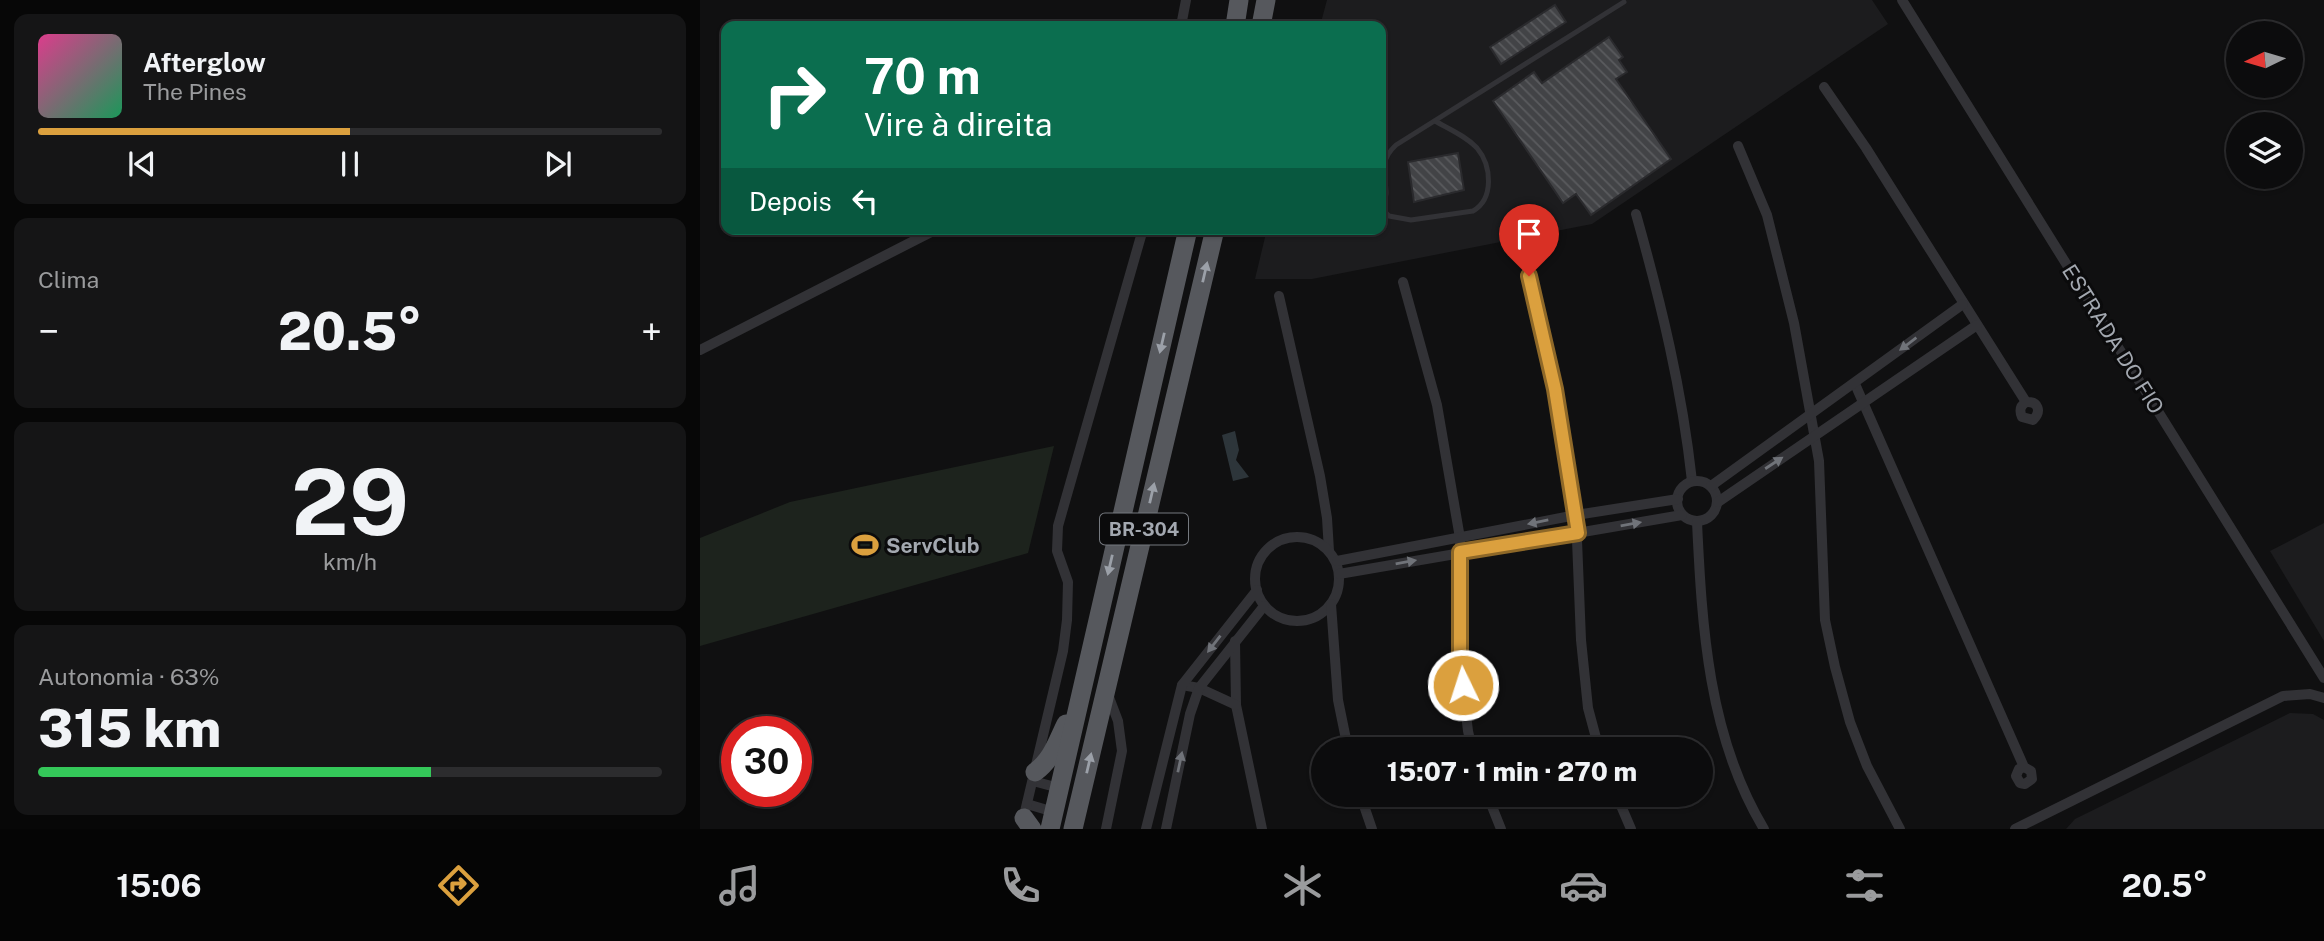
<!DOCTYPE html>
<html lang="pt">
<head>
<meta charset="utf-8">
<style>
	:root { --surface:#0c0c0d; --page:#151516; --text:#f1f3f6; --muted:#9a9b9d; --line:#2c2c2e; --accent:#dba03e }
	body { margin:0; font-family:"Public Sans",sans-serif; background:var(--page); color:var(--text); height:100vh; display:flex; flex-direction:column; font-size:26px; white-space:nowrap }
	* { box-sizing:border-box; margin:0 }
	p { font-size:23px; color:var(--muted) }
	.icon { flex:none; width:38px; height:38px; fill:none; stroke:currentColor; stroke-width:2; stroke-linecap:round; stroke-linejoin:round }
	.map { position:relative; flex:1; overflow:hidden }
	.details { display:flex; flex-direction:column; gap:14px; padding:14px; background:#070707; width:700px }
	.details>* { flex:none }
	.banner { position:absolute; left:21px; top:21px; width:665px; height:214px; border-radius:14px; box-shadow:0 2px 5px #0004,0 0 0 2px var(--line); background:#0b6e4f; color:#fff; overflow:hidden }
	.needle { width:46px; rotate:265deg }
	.controls { position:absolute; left:1526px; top:21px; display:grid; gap:14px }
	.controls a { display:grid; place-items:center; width:77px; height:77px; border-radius:50%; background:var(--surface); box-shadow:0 2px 5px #0004,0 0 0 2px var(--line); font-size:35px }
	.speed { position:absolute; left:21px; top:716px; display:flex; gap:14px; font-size:35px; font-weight:700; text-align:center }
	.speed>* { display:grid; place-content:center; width:91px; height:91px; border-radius:50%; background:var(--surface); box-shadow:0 2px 5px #0004,0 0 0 2px var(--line); line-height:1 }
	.speed .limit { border:10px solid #d22; background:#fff; color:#111 }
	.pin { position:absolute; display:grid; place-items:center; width:60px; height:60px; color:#fff; margin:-72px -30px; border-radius:50% 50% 50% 0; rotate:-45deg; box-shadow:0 0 7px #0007 }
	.pin .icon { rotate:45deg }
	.me { position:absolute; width:77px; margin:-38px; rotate:356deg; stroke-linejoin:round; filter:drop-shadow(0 0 5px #0008) }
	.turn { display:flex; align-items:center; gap:24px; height:147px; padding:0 28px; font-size:32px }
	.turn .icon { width:91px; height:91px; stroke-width:2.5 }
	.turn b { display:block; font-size:49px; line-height:60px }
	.then { display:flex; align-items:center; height:66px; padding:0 28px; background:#0003; gap:14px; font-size:26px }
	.big { font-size:52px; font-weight:800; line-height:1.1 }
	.details .card { flex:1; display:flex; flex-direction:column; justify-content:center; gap:10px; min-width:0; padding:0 24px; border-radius:14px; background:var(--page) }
	.details .dial { align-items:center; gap:0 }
	.dial b { font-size:91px; line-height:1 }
	.song { display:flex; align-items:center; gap:21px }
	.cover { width:84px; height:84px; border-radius:10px; background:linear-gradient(135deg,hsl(330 70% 55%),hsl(150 70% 35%)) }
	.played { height:7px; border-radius:4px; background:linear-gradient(90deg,var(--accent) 50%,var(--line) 50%) }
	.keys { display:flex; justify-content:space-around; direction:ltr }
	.heat { display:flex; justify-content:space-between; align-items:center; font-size:38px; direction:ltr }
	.charge { height:10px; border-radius:5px; background:linear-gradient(90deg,#34c759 63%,var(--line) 0) }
	.trip { position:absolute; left:611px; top:737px; width:402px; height:70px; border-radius:35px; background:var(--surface); box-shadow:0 2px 5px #0004,0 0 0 2px var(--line); font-weight:800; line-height:70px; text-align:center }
	.dock { display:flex; height:112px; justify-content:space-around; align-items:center; background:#050505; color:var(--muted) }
	.dock .icon { width:49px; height:49px }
	.dock .on { color:var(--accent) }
	.dock b { font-size:32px; color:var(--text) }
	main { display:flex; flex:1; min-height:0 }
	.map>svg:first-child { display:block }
	.built { fill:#1c1c1e }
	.pitch { fill:#1d231d }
	.water { fill:#2d353a }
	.building { fill:url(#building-back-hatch); stroke:#2a2a2d; stroke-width:2 }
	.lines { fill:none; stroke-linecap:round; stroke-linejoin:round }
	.service { stroke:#323236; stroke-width:5 }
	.minor { stroke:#323236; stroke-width:10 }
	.trunk { stroke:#56585d; stroke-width:19 }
	.oneway { fill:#9ba0a8 }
	.oneway2 { fill:#707379 }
	.route-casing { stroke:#8e6828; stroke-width:18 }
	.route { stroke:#dba03e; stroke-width:12 }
	.labels { text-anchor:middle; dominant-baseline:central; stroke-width:6; stroke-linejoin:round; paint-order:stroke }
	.shield { fill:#0b0b0c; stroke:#75797f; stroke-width:2 }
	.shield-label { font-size:19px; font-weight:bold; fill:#a3a8b0 }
	.street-label { font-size:21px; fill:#a3a8b0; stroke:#0b0b0c }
	.poi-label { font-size:21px; font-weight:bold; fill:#a3a8b0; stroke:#0b0b0c; text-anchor:start }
</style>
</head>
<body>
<main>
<section class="details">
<div class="card">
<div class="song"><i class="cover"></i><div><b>Afterglow</b><p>The Pines</p></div></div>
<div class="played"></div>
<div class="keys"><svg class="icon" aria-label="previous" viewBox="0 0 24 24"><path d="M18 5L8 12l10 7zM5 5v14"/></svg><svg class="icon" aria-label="pause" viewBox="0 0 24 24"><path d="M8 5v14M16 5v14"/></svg><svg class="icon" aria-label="next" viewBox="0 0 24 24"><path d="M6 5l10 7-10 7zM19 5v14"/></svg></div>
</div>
<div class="card"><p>Clima</p>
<div class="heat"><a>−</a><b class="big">20.5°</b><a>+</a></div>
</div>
<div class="card dial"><b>29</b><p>km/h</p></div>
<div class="card"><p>Autonomia · 63%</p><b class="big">315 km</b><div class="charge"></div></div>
</section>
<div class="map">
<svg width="1624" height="829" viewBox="0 0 1624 829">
	<defs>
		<pattern id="building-back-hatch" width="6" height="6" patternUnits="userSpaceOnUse" patternTransform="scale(1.75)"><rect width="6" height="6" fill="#424346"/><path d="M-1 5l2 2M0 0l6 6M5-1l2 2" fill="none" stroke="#5a5b5e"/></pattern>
	</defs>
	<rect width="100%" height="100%" fill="#101011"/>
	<!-- built -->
	<g class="built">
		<path d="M627,0H1172L1188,24L892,224L612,279H555L567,229H681V26H620Z"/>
		<path d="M1624,523V641L1570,551Z"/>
		<path d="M1590,713L1613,714L1624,720V829H1366L1375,819Z"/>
	</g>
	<!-- pitch -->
	<path class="pitch" d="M354,446L328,553L0,646V538L90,502Z"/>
	<!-- water -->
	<path class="water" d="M535,431L539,450L536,460L549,477L533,481L522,435Z"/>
	<!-- building -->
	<g class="building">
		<path d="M855,5L866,22L801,64L790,47Z"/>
		<path d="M909,37L923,57L919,60L927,72L916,79L971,159L891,215L876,194L863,203L793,101L834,72L842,83Z"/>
		<path d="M758,153L764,190L714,202L708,162Z"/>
	</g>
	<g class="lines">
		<!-- service -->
		<g class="service">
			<path d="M681,207C696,187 670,169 696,145L924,2"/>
			<path d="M681,208L689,216L711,220L773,211C794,199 792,166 777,148C766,136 749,129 735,121"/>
		</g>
		<!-- minor -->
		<g class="minor">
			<path d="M1202,0L1624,678"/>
			<path d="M481,26L486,0"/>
			<path d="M1124,87L1166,148L1326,402C1338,401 1342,411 1333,420L1322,417C1319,410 1320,406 1326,402"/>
			<path d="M1038,146L1067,215L1094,323L1119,461L1125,620L1135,667L1150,722L1167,766L1200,829"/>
			<path d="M936,214C961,303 982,389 992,481"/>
			<path d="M824,255L855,389L876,515L881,640L888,708L899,749"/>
			<path d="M703,282L737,405L760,538V663L768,731L772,749"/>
			<path d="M579,296L620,476L627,518L629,551"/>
			<path d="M0,350L237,229"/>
			<path d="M1155,384L1324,767L1331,771L1332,779L1325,784L1320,783L1316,776L1319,769L1324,767"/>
			<circle cx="997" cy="501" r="20"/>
			<path d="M1011,486L1263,304"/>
			<path d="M1018,502L1277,325"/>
			<path d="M997,522C1002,627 1008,736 1064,829"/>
			<circle cx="597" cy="579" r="42"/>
			<path d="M637,561L876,515L978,499"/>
			<path d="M639,574L982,515"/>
			<path d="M631,604L638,700L648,749"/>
			<path d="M535,641L536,705L562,829"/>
			<path d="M482,685L499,688L536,705"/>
			<path d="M333,781L359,788"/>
			<path d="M660,794L672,829"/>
			<path d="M787,794L801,829"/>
			<path d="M916,794L931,829"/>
			<path d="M327,804L354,812"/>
			<path d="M323,820L363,651L367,620L368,582L357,551L358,526L443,229"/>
			<path d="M406,829L422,751L418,721L407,692"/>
			<path d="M446,829L482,685L557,590"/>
			<path d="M466,829L490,714L499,688L564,606"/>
			<path d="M1315,829L1583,696L1610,694L1624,698"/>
		</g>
		<!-- trunk -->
		<g class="trunk">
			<path d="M535,26L539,0"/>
			<path d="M561,26L566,0"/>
			<path d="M335,772C352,760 357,742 366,724"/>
			<path d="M324,818L332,829"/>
			<path d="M350,829L488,229"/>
			<path d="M373,829L515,229"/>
		</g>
	</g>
	<!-- one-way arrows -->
	<defs><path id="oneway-solid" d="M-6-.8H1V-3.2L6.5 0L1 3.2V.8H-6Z" transform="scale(1.75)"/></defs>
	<g class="oneway">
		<use href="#oneway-solid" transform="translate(505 272) rotate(-77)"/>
		<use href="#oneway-solid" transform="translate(462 343) rotate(103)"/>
		<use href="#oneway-solid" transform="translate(452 493) rotate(-77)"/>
		<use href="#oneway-solid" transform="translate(410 565) rotate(103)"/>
		<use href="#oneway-solid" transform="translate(389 763) rotate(-77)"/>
	</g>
	<g class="oneway2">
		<use href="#oneway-solid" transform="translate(1208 344) rotate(143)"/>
		<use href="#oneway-solid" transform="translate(1074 463) rotate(-33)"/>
		<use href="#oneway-solid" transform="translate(838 522) rotate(169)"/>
		<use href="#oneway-solid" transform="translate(931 524) rotate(-10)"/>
		<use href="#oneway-solid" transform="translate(706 562) rotate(-10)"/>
		<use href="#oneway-solid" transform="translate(514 644) rotate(128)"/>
		<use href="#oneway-solid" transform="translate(480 762) rotate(-78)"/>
	</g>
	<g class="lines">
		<defs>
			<path id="route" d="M763,685L760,663V552L878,533L855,389L829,276"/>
		</defs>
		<!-- route casing -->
		<use href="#route" class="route-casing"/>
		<!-- route -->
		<use href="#route" class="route"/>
	</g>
	<!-- icons -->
	<defs>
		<symbol id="stadium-bare" viewBox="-9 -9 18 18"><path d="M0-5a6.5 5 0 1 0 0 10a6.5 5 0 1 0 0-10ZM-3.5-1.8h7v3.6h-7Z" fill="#dba03e" stroke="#0b0b0c" stroke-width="2.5" paint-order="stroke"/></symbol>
	</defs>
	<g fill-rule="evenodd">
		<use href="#stadium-bare" x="146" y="526" width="38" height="38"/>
	</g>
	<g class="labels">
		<!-- shield labels -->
		<rect class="shield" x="400" y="513.5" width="88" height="31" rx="5"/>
		<g class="shield-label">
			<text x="444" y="529">BR-304</text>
		</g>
		<!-- street labels -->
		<g class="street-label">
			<text transform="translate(1413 339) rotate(58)">ESTRADA DO FIO</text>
		</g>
		<!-- poi labels -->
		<g class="poi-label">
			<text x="186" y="545">ServClub</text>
		</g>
	</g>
</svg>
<div class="controls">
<a><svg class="needle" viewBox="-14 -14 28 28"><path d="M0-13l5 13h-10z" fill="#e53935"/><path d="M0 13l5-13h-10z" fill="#9a9b9d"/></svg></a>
<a><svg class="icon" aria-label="layers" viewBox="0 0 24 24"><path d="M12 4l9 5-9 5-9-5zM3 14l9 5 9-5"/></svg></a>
</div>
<div class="speed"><div class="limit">30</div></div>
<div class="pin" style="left:829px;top:276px;background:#d93025"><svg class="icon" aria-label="arrive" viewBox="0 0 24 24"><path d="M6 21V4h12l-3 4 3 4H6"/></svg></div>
<svg class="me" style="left:763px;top:685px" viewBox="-20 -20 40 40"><circle r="17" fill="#dba03e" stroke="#fff" stroke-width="3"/><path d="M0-11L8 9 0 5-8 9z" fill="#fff"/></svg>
<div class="trip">15:07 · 1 min · 270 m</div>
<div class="banner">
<div class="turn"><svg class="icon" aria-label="right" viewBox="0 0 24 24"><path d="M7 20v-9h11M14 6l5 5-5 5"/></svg><div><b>70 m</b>Vire à direita</div></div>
<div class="then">Depois<svg class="icon" aria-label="left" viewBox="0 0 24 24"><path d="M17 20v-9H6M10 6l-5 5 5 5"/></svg></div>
</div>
</div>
</main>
<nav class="dock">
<b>15:06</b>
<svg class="icon on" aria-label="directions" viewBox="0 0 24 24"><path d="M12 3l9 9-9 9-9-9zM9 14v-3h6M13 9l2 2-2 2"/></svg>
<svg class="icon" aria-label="music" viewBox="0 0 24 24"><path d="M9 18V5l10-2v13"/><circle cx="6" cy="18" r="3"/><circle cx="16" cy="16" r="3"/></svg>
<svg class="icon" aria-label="phone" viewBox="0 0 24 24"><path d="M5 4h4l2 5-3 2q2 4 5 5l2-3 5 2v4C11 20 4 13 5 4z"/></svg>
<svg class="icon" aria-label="climate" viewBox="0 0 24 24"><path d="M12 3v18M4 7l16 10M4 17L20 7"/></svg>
<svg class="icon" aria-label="car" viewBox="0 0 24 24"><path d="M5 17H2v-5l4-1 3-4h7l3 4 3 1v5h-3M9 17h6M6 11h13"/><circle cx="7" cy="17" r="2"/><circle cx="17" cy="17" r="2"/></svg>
<svg class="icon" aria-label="filters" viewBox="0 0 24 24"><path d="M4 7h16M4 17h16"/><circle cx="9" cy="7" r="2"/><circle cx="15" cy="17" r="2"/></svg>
<b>20.5°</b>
</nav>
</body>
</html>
